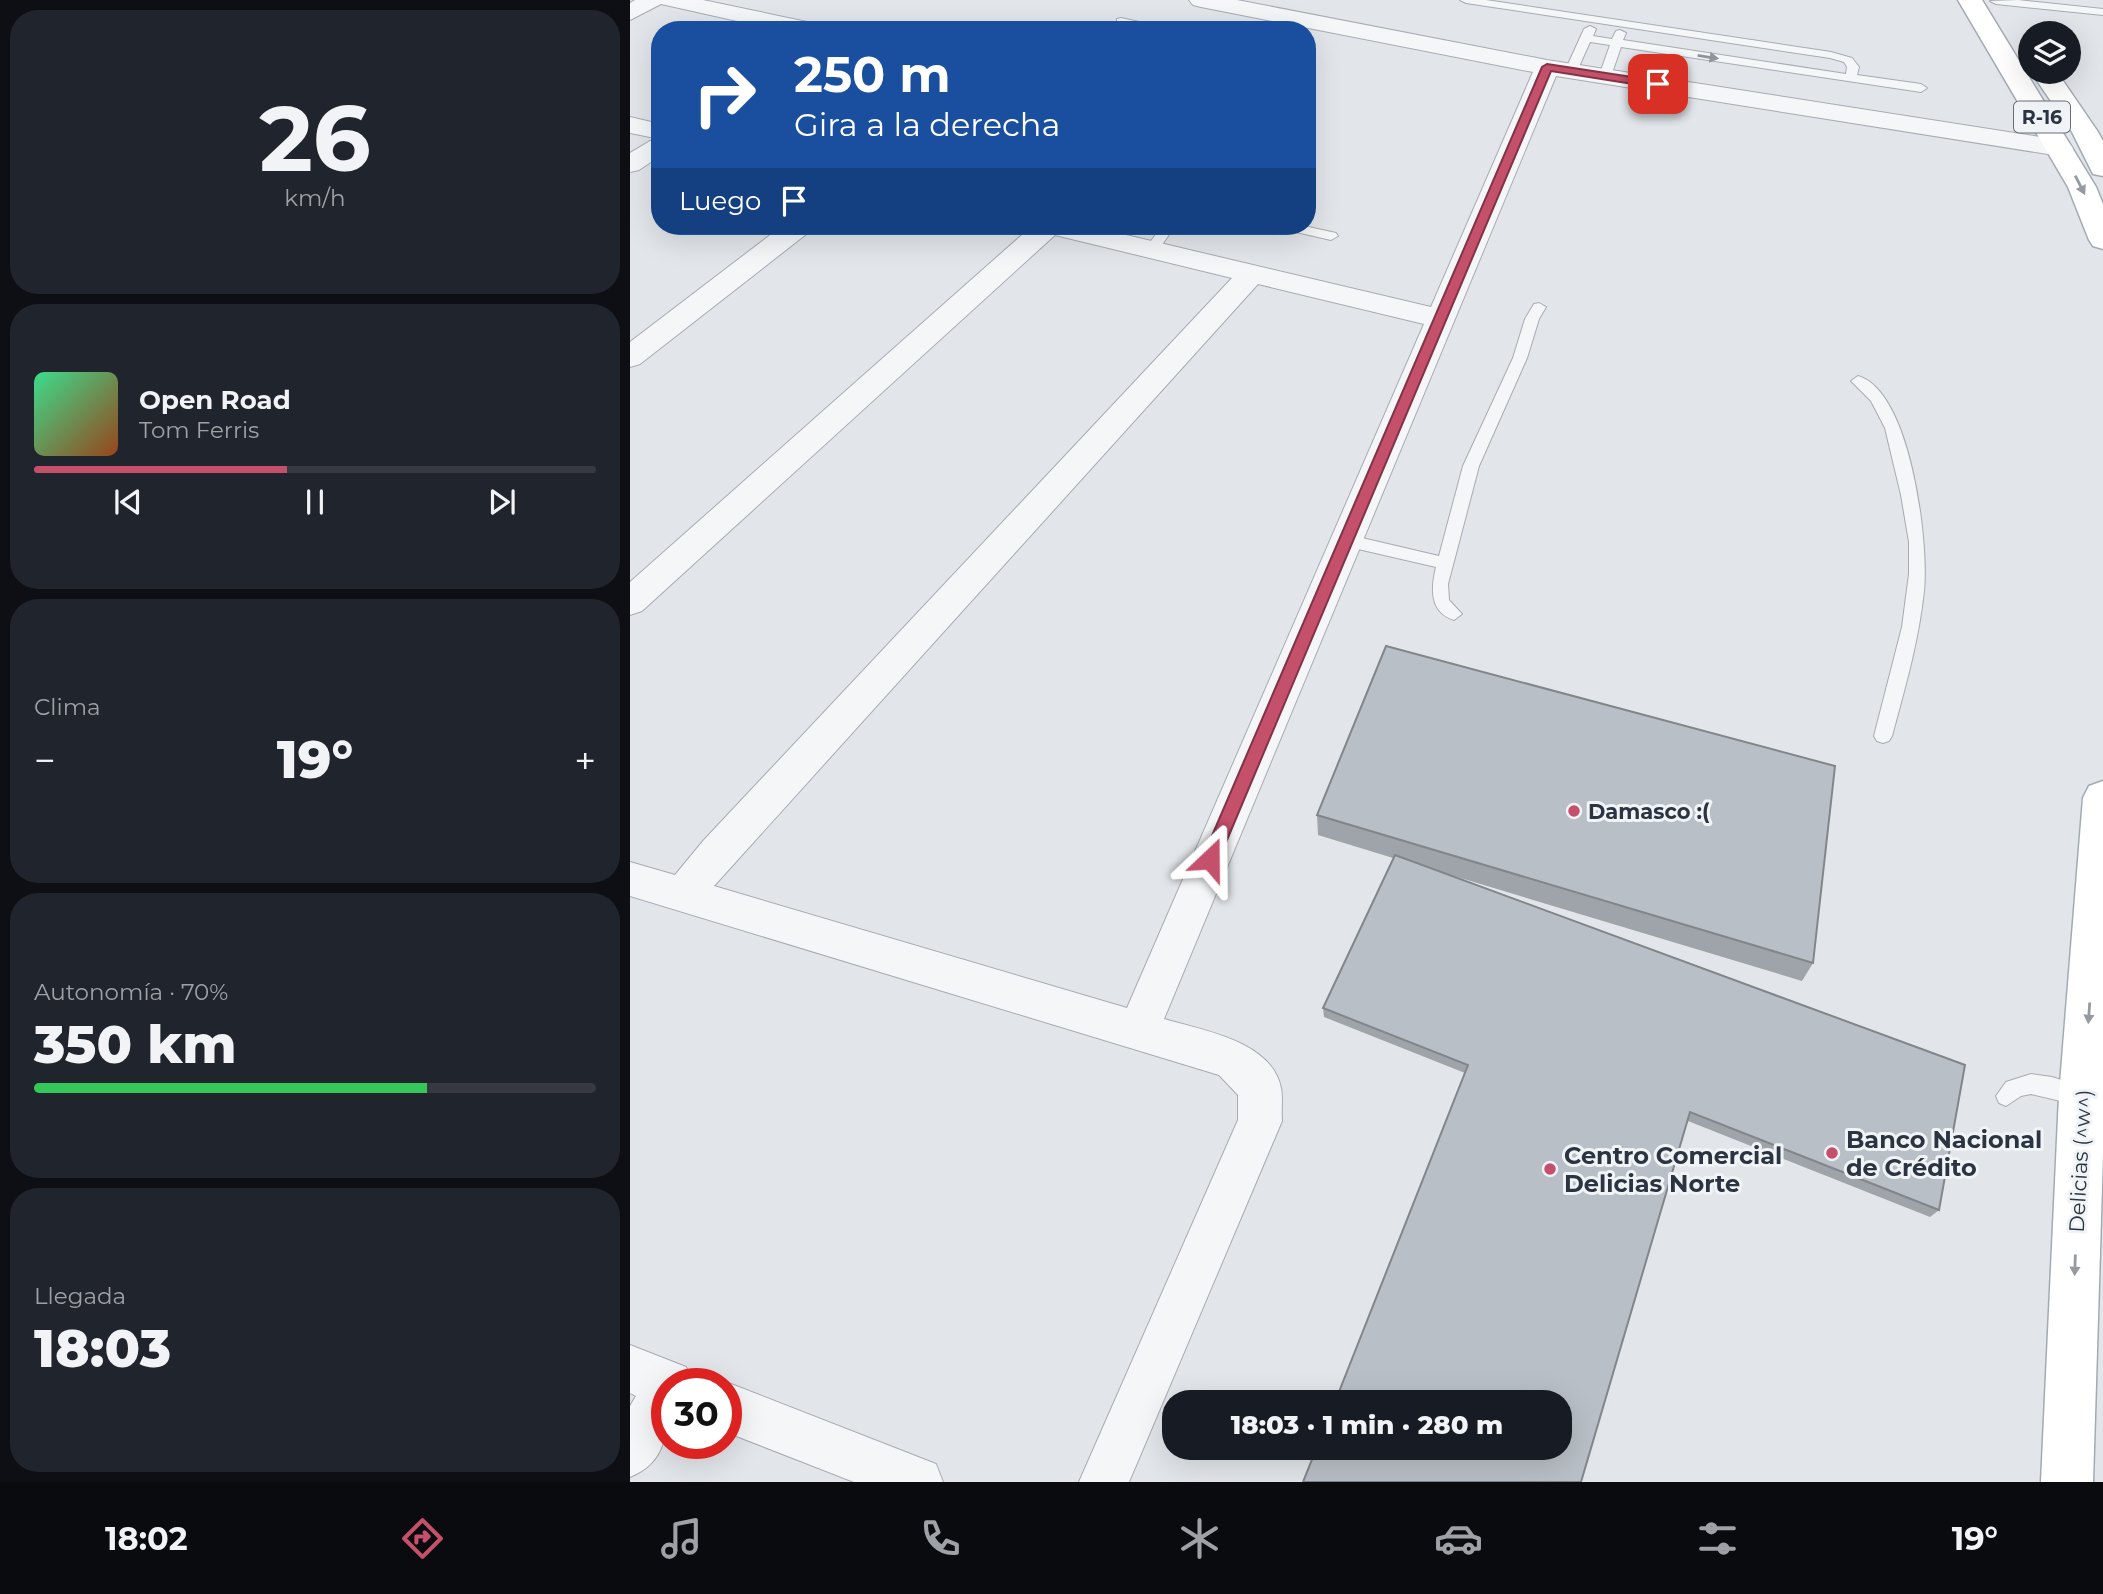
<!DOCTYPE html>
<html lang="es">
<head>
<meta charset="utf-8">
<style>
	:root { --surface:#171b24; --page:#20242c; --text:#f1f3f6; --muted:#9ea1a6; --line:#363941; --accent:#c5506b }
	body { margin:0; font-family:Montserrat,sans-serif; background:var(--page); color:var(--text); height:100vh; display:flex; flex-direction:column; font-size:26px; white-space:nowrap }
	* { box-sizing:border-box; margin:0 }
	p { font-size:23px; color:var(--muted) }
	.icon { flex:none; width:38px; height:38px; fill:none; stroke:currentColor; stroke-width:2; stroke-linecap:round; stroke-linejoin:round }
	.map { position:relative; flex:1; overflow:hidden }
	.side { display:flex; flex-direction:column; gap:10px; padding:10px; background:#0d0f14; width:630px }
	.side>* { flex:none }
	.hud { position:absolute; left:21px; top:21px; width:665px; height:214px; border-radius:28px; box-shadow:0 7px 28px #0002; background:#1a4fa0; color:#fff; overflow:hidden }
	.tools { position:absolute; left:1388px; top:21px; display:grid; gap:14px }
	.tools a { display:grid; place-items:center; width:63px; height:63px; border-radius:50%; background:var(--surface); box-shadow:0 7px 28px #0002; font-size:35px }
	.speed { position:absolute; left:21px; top:1368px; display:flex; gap:14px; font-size:35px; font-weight:700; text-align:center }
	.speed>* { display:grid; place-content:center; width:91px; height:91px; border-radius:50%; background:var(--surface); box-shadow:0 7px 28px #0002; line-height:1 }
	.speed .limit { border:10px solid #d22; background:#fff; color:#111 }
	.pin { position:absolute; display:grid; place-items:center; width:60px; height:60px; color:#fff; margin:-30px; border-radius:14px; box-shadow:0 4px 10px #0006 }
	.me { position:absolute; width:77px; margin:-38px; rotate:23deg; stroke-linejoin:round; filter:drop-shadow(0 0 5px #0008) }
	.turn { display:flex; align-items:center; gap:24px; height:147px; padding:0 28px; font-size:32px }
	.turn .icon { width:91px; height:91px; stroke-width:2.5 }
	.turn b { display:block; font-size:49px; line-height:60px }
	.then { display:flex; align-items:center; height:66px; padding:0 28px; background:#0003; gap:14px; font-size:26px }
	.big { font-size:52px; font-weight:800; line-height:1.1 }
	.side .tile { flex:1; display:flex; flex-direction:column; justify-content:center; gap:10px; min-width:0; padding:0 24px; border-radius:28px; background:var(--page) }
	.side .dial { align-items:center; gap:0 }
	.dial b { font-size:91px; line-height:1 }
	.song { display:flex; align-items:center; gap:21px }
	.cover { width:84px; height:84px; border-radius:10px; background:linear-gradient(135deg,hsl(150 70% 55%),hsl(20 70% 35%)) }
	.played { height:7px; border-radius:4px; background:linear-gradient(90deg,var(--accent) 45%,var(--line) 45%) }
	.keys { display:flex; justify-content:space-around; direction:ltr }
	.heat { display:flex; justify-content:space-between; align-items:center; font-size:38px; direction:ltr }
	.charge { height:10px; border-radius:5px; background:linear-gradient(90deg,#34c759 70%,var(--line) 0) }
	.trip { position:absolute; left:532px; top:1390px; width:410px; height:70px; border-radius:28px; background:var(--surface); box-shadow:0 7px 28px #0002; font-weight:800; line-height:70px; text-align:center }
	.menu { display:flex; height:112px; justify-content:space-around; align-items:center; background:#090b0e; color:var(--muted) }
	.menu .icon { width:49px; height:49px }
	.menu .current { color:var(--accent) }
	.menu b { font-size:32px; color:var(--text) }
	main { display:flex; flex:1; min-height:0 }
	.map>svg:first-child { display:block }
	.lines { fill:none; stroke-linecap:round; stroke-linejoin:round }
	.service-casing { stroke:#a7acb3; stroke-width:2 }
	.minor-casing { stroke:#a7acb3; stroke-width:2 }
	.primary-casing { stroke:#a2abb4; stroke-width:3 }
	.service { fill:#f4f6f8; fill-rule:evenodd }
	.minor { fill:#f4f6f8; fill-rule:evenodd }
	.primary { fill:#fff; fill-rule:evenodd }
	.wall { fill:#9fa4aa }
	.building { fill:#b9bfc6; stroke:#82868b; stroke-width:2 }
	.oneway { fill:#90959c }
	.oneway2 { fill:#959aa0 }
	.route { fill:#c5506b; stroke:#803446; stroke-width:2 }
	.poi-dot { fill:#c5506b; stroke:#f1f4f7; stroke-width:2.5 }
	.labels { text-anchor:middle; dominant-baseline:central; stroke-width:6; stroke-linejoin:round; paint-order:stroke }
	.shield { fill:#f1f4f7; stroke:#666e77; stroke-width:2 }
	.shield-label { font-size:19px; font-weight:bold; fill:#2b3440 }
	.poi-label { font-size:21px; font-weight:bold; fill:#2b3440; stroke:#f1f4f7; text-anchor:start }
	.street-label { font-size:21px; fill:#2b3440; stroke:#f1f4f7 }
	.near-poi-label { font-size:24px; font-weight:bold; fill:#2b3440; stroke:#f1f4f7; text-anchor:start }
</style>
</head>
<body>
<main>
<section class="side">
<div class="tile dial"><b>26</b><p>km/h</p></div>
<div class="tile">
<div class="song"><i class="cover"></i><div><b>Open Road</b><p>Tom Ferris</p></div></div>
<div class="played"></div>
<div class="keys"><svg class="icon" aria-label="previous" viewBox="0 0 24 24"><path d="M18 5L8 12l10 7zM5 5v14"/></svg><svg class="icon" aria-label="pause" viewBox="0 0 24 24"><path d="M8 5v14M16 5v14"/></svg><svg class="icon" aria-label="next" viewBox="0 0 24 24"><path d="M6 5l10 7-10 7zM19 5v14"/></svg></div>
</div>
<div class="tile"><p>Clima</p>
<div class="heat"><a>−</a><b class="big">19°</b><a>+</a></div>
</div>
<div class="tile"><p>Autonomía · 70%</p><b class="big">350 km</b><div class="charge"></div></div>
<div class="tile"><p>Llegada</p><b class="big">18:03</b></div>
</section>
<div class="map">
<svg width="1473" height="1482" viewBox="0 0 1473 1482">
	<rect width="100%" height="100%" fill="#e2e5e9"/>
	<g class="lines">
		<defs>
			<g id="service">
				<path d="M830,0H856L1201,52L1222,58L1229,67L1227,75L1291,84L1297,88L1291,92L991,47L981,76L975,80L969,76L980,45L960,42L947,71L941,74L935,71L954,29L960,26L966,29L963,36L982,39L986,31L990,30L996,33L993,40L1216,74L1217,67L1214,62L1200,58L836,3Z"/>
				<path d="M1388,0L1473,9V15L1366,4L1360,1Z"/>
				<path d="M658,17L668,19L658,30H647Z"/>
				<path d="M491,18L536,28L537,30H515L487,23V19Z"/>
				<path d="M532,226H545L527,252H517L515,249Z"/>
				<path d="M652,226H674L706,233L708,236L701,240L653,229Z"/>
				<path d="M909,303L916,307L909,319L897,358L849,466L818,584L819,600L832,614L824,620C799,612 801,588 806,567L715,546L707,540L715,534L809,556L833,466L883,358L895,319L904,304Z"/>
				<path d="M1228,376C1281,391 1299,544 1294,591C1289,640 1275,688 1262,736L1259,741L1253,743L1247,741L1244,736L1272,627L1279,574V542L1271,495L1255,428L1241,401L1221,381Z"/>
				<path d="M1401,1074L1422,1077L1459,1089L1462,1096L1459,1103L1452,1106L1401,1094L1391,1096L1376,1106L1369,1103L1366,1096L1376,1082Z"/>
			</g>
			<g id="minor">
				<path d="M5,0H73L182,23L190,25L194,30H147L31,4L0,20V3Z"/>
				<path d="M559,0H607L917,60L1430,140L1439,143L1443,148L1439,153L1430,156L926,76L534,1019C572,1030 642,1041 651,1088C653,1098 651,1110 652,1121L499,1482H449L608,1120V1095L589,1075L0,896V862L45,875L73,841L602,278L425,235L12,611L0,615V582L402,226H458L801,307L903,72L571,7L563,5ZM628,284L794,324L497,1008L84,886Z"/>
				<path d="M0,117L30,124V156L9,170L0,172V153L25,138L0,133Z"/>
				<path d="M152,226H183L179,232L10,364L0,367V342Z"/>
				<path d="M0,1345L56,1367L63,1384H37C37,1423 42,1460 0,1477V1406L6,1396L0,1393Z"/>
				<path d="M96,1382L306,1464L313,1482H224L96,1432V1384H92Z"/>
			</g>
			<g id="primary">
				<path d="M1328,0H1352L1466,187L1473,204V249L1463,246L1459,240L1438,187Z"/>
				<path d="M1401,72H1427L1468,132L1473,141V176L1463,174L1442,132Z"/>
				<path d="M1473,781V1153L1463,1482H1411L1429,1096L1453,798L1459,786Z"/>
			</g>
		</defs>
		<!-- service casing -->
		<use href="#service" class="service-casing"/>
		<!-- minor casing -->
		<use href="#minor" class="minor-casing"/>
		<!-- primary casing -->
		<use href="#primary" class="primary-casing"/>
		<!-- service -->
		<use href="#service" class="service"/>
		<!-- minor -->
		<use href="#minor" class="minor"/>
		<!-- primary -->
		<use href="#primary" class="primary"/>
	</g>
	<!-- wall -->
	<path class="wall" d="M687,815L1183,963L1172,981L814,873L1309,1210L1300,1217L1058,1121L835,1073L694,1017L693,1008L763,858L688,835Z"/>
	<!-- building -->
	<g class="building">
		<path d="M756,646L1205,766L1183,963L687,815Z"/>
		<path d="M765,855L1335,1065L1309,1210L1060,1112L951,1482H673L687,1447H929V1402H705L838,1065L693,1008Z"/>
	</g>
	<!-- one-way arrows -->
	<defs><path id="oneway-solid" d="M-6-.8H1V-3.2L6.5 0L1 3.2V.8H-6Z" transform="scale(1.75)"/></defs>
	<use class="oneway" href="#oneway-solid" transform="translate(1078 57) rotate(9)"/>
	<g class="oneway2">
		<use href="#oneway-solid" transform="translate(1450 185) rotate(63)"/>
		<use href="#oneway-solid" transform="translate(1459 1013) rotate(94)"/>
		<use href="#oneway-solid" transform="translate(1445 1265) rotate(92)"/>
	</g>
	<!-- route -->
	<path class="route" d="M917,64L1028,81L1034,84L1028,88L921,71L589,859L586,864L580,866L574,864L572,859L912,67Z"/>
	<!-- markers -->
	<g class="poi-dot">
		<circle cx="944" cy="811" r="7"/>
		<circle cx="1202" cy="1153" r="7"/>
		<circle cx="920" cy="1169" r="7"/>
	</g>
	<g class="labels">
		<!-- shield labels -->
		<rect class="shield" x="1384" y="101.5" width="56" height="31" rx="5"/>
		<g class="shield-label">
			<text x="1412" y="117">R-16</text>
		</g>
		<!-- poi labels -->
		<g class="poi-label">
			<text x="958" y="811">Damasco :(</text>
		</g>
		<!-- street labels -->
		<g class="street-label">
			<text transform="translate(1450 1161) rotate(-87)">Delicias (^w^)</text>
		</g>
		<!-- near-poi labels -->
		<g class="near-poi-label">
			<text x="1216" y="1139">Banco Nacional<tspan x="1216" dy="28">de Crédito</tspan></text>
			<text x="934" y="1155">Centro Comercial<tspan x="934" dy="28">Delicias Norte</tspan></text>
		</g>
	</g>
</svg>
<div class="tools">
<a><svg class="icon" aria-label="layers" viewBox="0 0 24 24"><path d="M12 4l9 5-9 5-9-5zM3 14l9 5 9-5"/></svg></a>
</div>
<div class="speed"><div class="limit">30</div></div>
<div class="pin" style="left:1028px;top:84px;background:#d93025"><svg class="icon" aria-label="arrive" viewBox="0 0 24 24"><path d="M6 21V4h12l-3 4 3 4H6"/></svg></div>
<svg class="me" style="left:580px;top:859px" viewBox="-20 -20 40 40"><path d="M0-17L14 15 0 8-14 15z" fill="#c5506b" stroke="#fff" stroke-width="4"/></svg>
<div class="trip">18:03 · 1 min · 280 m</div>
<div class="hud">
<div class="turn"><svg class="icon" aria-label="right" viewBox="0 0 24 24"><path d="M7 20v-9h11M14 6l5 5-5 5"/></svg><div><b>250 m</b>Gira a la derecha</div></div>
<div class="then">Luego<svg class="icon" aria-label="arrive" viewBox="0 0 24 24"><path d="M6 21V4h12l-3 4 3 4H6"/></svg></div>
</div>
</div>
</main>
<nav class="menu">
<b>18:02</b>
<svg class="icon current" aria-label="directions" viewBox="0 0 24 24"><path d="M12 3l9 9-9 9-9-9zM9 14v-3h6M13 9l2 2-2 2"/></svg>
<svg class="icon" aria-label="music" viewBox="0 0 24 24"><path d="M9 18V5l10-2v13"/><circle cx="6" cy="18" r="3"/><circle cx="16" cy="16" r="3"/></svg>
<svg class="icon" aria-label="phone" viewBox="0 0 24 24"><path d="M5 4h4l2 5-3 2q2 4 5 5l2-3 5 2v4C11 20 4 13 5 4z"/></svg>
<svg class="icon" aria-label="climate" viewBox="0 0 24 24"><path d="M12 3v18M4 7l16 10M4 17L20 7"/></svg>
<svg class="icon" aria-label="car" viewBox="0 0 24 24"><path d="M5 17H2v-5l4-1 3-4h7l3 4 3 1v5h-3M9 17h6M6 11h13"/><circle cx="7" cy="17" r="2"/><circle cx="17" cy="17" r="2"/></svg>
<svg class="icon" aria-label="filters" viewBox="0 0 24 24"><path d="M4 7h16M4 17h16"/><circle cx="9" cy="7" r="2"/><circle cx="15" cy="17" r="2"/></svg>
<b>19°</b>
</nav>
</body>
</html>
